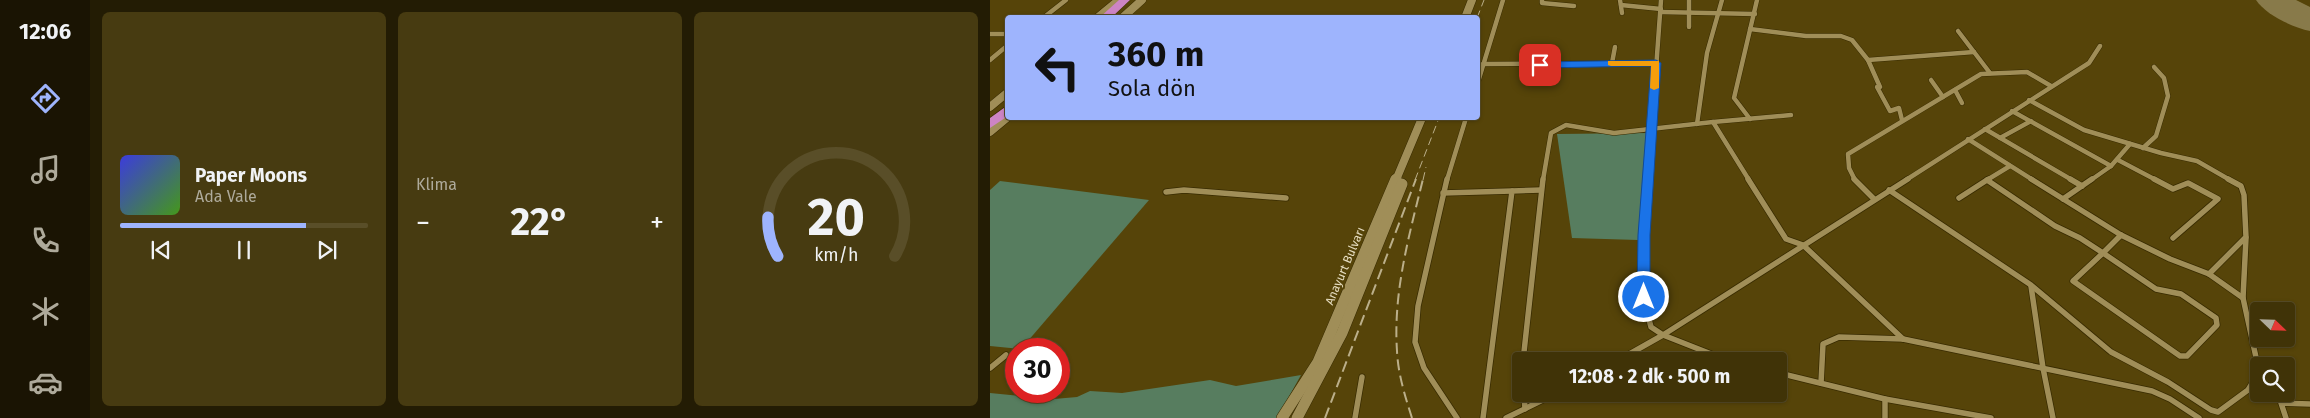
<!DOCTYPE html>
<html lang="tr">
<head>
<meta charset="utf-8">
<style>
	:root { --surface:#403307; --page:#473b11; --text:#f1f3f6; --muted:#aeaa9b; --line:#594e28; --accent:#9eb4fd }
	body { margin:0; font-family:"Fira Sans",sans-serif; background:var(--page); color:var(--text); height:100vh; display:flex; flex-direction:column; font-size:19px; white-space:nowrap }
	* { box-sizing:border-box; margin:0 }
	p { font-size:16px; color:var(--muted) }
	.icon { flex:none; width:28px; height:28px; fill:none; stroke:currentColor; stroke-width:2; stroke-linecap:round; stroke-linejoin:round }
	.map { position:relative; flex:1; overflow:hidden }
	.drawer { display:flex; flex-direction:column; gap:12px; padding:12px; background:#231c04; width:900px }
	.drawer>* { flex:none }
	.top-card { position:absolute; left:15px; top:15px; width:475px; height:105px; border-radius:5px; box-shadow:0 1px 4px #0004,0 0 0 1px var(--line); background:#9eb4fd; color:#111; overflow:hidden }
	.needle { width:32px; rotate:113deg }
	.controls { position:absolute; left:1260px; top:302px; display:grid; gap:10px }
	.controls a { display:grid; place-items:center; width:45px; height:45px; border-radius:5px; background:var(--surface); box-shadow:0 1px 4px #0004,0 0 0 1px var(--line); font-size:25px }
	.speed { position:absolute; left:15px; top:338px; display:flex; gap:10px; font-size:25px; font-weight:700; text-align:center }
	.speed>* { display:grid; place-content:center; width:65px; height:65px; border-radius:50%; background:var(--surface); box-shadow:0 1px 4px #0004,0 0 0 1px var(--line); line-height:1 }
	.speed .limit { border:8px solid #d22; background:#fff; color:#111 }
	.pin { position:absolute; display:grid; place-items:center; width:42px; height:42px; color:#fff; margin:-21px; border-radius:10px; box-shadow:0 2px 8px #0006 }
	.me { position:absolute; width:55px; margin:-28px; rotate:0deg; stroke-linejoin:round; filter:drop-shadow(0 0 4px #0008) }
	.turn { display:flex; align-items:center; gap:18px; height:105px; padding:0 20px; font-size:22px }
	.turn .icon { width:65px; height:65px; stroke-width:2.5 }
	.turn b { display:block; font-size:35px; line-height:42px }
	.big { font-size:38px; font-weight:700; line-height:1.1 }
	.drawer .widget { flex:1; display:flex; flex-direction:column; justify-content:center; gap:8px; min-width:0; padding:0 18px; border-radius:8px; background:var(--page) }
	.drawer .dial { align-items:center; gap:0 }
	.dial svg { height:130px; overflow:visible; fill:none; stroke:var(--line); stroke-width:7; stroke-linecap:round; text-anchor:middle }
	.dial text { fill:var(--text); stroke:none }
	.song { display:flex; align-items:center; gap:15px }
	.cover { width:60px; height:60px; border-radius:8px; background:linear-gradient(135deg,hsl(240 70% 55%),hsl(100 70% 35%)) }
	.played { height:5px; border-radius:2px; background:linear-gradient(90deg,var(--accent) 75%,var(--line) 75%) }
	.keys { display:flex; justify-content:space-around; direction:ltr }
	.heat { display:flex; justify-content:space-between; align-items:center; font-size:28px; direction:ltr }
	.drawer .tiles { flex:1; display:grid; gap:12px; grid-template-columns:repeat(3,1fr) }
	.trip { position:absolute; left:522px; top:352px; width:275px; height:50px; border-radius:5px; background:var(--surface); box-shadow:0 1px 4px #0004,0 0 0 1px var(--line); font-weight:700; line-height:50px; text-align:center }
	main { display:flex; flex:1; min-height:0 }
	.menu { display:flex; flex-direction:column; width:90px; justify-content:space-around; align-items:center; background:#1a1403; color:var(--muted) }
	.menu .icon { width:35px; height:35px }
	.menu .selected { color:var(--accent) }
	.menu b { font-size:22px; color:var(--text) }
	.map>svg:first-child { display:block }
	.green { fill:#577d5f }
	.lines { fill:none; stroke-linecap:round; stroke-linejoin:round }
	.runway { fill:#887a4a; fill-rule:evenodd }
	.street-far1-casing { stroke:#382b00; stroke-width:5.5 }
	.street-casing { stroke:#382b00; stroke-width:7 }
	.secondary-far1-casing { stroke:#382b00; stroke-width:9 }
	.secondary-casing { stroke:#382b00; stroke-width:12 }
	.highway-casing { stroke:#382b00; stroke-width:1 }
	.street-far1 { stroke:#a08e58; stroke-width:4.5 }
	.street { stroke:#a08e58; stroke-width:5.5 }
	.secondary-far1 { stroke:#a08e58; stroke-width:8 }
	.secondary { stroke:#a08e58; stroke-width:11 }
	.highway { fill:#cd84c4; fill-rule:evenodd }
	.rail-far1 { stroke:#bbaf8a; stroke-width:1; stroke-dasharray:8 4.5; stroke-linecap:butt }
	.rail { stroke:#bbaf8a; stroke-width:2; stroke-dasharray:11 5.5; stroke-linecap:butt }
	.route { fill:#1a73e8; stroke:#114b97 }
	.slow { fill:#f59e0b }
	.labels { text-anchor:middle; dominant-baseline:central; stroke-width:4; stroke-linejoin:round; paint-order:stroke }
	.street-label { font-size:12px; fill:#e6ddc1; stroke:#564409 }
</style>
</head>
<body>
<main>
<nav class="menu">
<b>12:06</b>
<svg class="icon selected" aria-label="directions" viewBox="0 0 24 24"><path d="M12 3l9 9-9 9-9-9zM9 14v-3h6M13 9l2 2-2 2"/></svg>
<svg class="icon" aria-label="music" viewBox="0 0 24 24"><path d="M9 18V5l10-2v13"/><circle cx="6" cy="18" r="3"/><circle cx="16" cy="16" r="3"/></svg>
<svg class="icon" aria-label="phone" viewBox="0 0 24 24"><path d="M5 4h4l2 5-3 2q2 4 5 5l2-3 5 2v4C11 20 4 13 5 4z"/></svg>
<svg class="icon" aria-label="climate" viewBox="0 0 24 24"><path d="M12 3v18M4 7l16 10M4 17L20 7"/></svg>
<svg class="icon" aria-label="car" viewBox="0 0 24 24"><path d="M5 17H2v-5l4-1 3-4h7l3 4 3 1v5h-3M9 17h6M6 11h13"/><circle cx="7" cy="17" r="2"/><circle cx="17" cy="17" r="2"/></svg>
</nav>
<section class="drawer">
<div class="tiles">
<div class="widget">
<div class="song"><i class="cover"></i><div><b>Paper Moons</b><p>Ada Vale</p></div></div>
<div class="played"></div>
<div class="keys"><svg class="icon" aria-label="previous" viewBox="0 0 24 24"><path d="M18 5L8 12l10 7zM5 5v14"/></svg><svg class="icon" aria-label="pause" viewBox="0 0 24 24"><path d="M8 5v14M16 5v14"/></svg><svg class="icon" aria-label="next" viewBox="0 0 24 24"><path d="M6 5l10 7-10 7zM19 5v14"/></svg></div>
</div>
<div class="widget"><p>Klima</p>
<div class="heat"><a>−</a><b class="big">22°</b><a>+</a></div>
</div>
<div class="widget dial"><svg viewBox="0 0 100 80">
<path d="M14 69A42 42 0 1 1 86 69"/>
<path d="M14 69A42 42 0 0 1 8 45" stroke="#9eb4fd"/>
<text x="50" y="56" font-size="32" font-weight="700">20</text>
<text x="50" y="72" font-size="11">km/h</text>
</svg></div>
</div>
</section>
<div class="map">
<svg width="1320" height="418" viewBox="0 0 1320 418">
	<rect width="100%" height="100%" fill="#564409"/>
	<!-- green -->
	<g class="green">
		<path d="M659,133L648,240L582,238L567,134Z"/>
		<path d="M10,181L159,200L31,349L0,346V190Z"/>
		<path d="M311,375L287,418H0V393L64,399L87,397L100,391L132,393L220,380L246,386Z"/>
	</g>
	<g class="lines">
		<!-- runway -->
		<path class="runway" d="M1266,0H1306L1320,7V31C1302,27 1276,15 1266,0Z"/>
		<defs>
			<g id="street-far1">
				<path d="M552,0V3L584,6"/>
				<path d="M630,0L632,13"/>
				<path d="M699,0V27"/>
				<path d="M631,5L671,9"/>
				<path d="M671,12L765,14"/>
				<path d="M53,18L76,0"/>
				<path d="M760,29L816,36H851L862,40L878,60L890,87H887L900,111L909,108L912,120"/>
				<path d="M968,31L1000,73"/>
				<path d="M0,34H18"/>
				<path d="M0,60L18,45"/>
				<path d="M878,60L984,52"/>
				<path d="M622,63L625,47"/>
				<path d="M493,64L666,63"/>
				<path d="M557,78L559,65"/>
				<path d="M941,80L953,97"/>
				<path d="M488,82L513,0"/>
				<path d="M965,90L972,103"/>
				<path d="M1039,100L1094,130L1171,153L1207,161L1240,180"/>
				<path d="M1022,111L1121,166L1101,180"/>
				<path d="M760,119L744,98L767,0"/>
				<path d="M723,122L801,115"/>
				<path d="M707,124L717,53L732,0"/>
				<path d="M995,129L1082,180"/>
				<path d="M1010,138L1041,121"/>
				<path d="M978,139L1043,180"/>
				<path d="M1153,148L1166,136L1178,96L1174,78L1164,67"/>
				<path d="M1128,160L1166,180"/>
				<path d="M1121,166L1140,144"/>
				<path d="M457,180L476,118"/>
				<path d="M553,180L561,133L576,125L624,133L723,122L759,180"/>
				<path d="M658,180L671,0"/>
				<path d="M865,180L859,168L858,154L991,74L1037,72L1061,86"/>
				<path d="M916,180L1099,63L1110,46"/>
				<path d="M997,180L1020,166"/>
			</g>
			<g id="street">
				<path d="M457,179L428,306L425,342L434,368L467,418"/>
				<path d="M658,179L654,235L653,297L661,327L673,335L739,361"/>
				<path d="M758,179L796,239L813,245L913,339"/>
				<path d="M864,179L884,199"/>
				<path d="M999,179L997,180L1065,226L1090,238L1113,253"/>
				<path d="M1041,179L1131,235L1180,259L1219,274L1253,298L1269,371"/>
				<path d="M1080,179L1092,186"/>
				<path d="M1164,179L1183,189L1198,183L1228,199L1183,238"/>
				<path d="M899,190L1041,285L1121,352L1178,382L1221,410L1228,412L1258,390L1269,372"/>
				<path d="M176,192L194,190L296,198"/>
				<path d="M453,193L522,191"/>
				<path d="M969,198L997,180"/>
				<path d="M1073,199L1102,179"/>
				<path d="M1113,253L1166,289L1191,294L1226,318L1227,325L1197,356H1190L1083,281Z"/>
				<path d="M1113,253L1131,235"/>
				<path d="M1219,274L1256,237L1254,195L1251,186L1238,179"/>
				<path d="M1041,286L1053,368L1063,418"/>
				<path d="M1253,298L1256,238"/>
				<path d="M533,361L553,179"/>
				<path d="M627,361L673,335L918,179"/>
				<path d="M0,368L16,355"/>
				<path d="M789,373L895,399L1001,418"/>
				<path d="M831,383L833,344L849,337L913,339L1162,391L1180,399L1209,418"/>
				<path d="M534,394L535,409"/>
				<path d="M895,399V418"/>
				<path d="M365,418L372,377"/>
				<path d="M493,418L522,191L551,190"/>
				<path d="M516,418L565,394"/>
				<path d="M1296,418L1291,403L1320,404"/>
			</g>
			<g id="secondary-far1">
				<path d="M107,18L129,0"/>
				<path d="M132,18L152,0"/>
				<path d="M475,18L482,0"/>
				<path d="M0,107L18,92"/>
				<path d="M0,132L18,117"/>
				<path d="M406,180L432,118"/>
			</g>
			<g id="secondary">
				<path d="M292,418L328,362L406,179"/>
				<path d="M307,418L352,333L412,184"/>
			</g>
			<g id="highway">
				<path d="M129,0H140L121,18H109Z"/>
				<path d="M18,105V116L0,128V118Z"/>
			</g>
		</defs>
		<!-- street-far1 casing -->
		<use href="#street-far1" class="street-far1-casing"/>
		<!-- street casing -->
		<use href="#street" class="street-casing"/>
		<!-- secondary-far1 casing -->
		<use href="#secondary-far1" class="secondary-far1-casing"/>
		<!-- secondary casing -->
		<use href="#secondary" class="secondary-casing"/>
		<!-- highway casing -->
		<use href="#highway" class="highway-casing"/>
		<!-- street-far1 -->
		<use href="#street-far1" class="street-far1"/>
		<!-- street -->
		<use href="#street" class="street"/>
		<!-- secondary-far1 -->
		<use href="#secondary-far1" class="secondary-far1"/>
		<!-- secondary -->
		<use href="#secondary" class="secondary"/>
		<!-- highway -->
		<use href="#highway" class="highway"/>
		<!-- rail-far1 -->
		<g class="rail-far1">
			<path d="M487,18L494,0"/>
			<path d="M425,180L449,118"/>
			<path d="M433,180L436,167"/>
		</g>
		<!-- rail -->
		<g class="rail">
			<path d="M335,418L426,179"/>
			<path d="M422,418C415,396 408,374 407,351C403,292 419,236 433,179"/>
		</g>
	</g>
	<!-- route -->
	<path class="route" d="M666,60L671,63L660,235V297L658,300H649L647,297L648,235L661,66L550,68L546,65L550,62Z"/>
	<!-- slow -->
	<path class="slow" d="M618,61H669V88L664,90L660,88L661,66H621L618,65Z"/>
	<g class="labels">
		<!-- street labels -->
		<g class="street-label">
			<text transform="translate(355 266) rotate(-67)">Anayurt Bulvarı</text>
		</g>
	</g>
</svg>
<div class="controls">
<a><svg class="needle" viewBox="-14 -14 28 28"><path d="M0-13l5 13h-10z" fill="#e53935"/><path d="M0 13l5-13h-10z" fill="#aeaa9b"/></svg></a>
<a><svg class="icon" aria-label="search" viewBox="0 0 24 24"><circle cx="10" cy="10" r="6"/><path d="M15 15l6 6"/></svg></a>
</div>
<div class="speed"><div class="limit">30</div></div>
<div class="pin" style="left:550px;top:65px;background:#d93025"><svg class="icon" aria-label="arrive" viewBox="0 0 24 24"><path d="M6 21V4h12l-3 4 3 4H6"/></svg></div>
<svg class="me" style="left:654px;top:297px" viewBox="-20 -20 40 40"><circle r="17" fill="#1a73e8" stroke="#fff" stroke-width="3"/><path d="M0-11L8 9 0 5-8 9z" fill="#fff"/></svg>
<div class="trip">12:08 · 2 dk · 500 m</div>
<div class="top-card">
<div class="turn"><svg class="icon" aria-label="left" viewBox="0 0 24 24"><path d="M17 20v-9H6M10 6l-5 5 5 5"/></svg><div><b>360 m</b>Sola dön</div></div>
</div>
</div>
</main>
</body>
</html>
